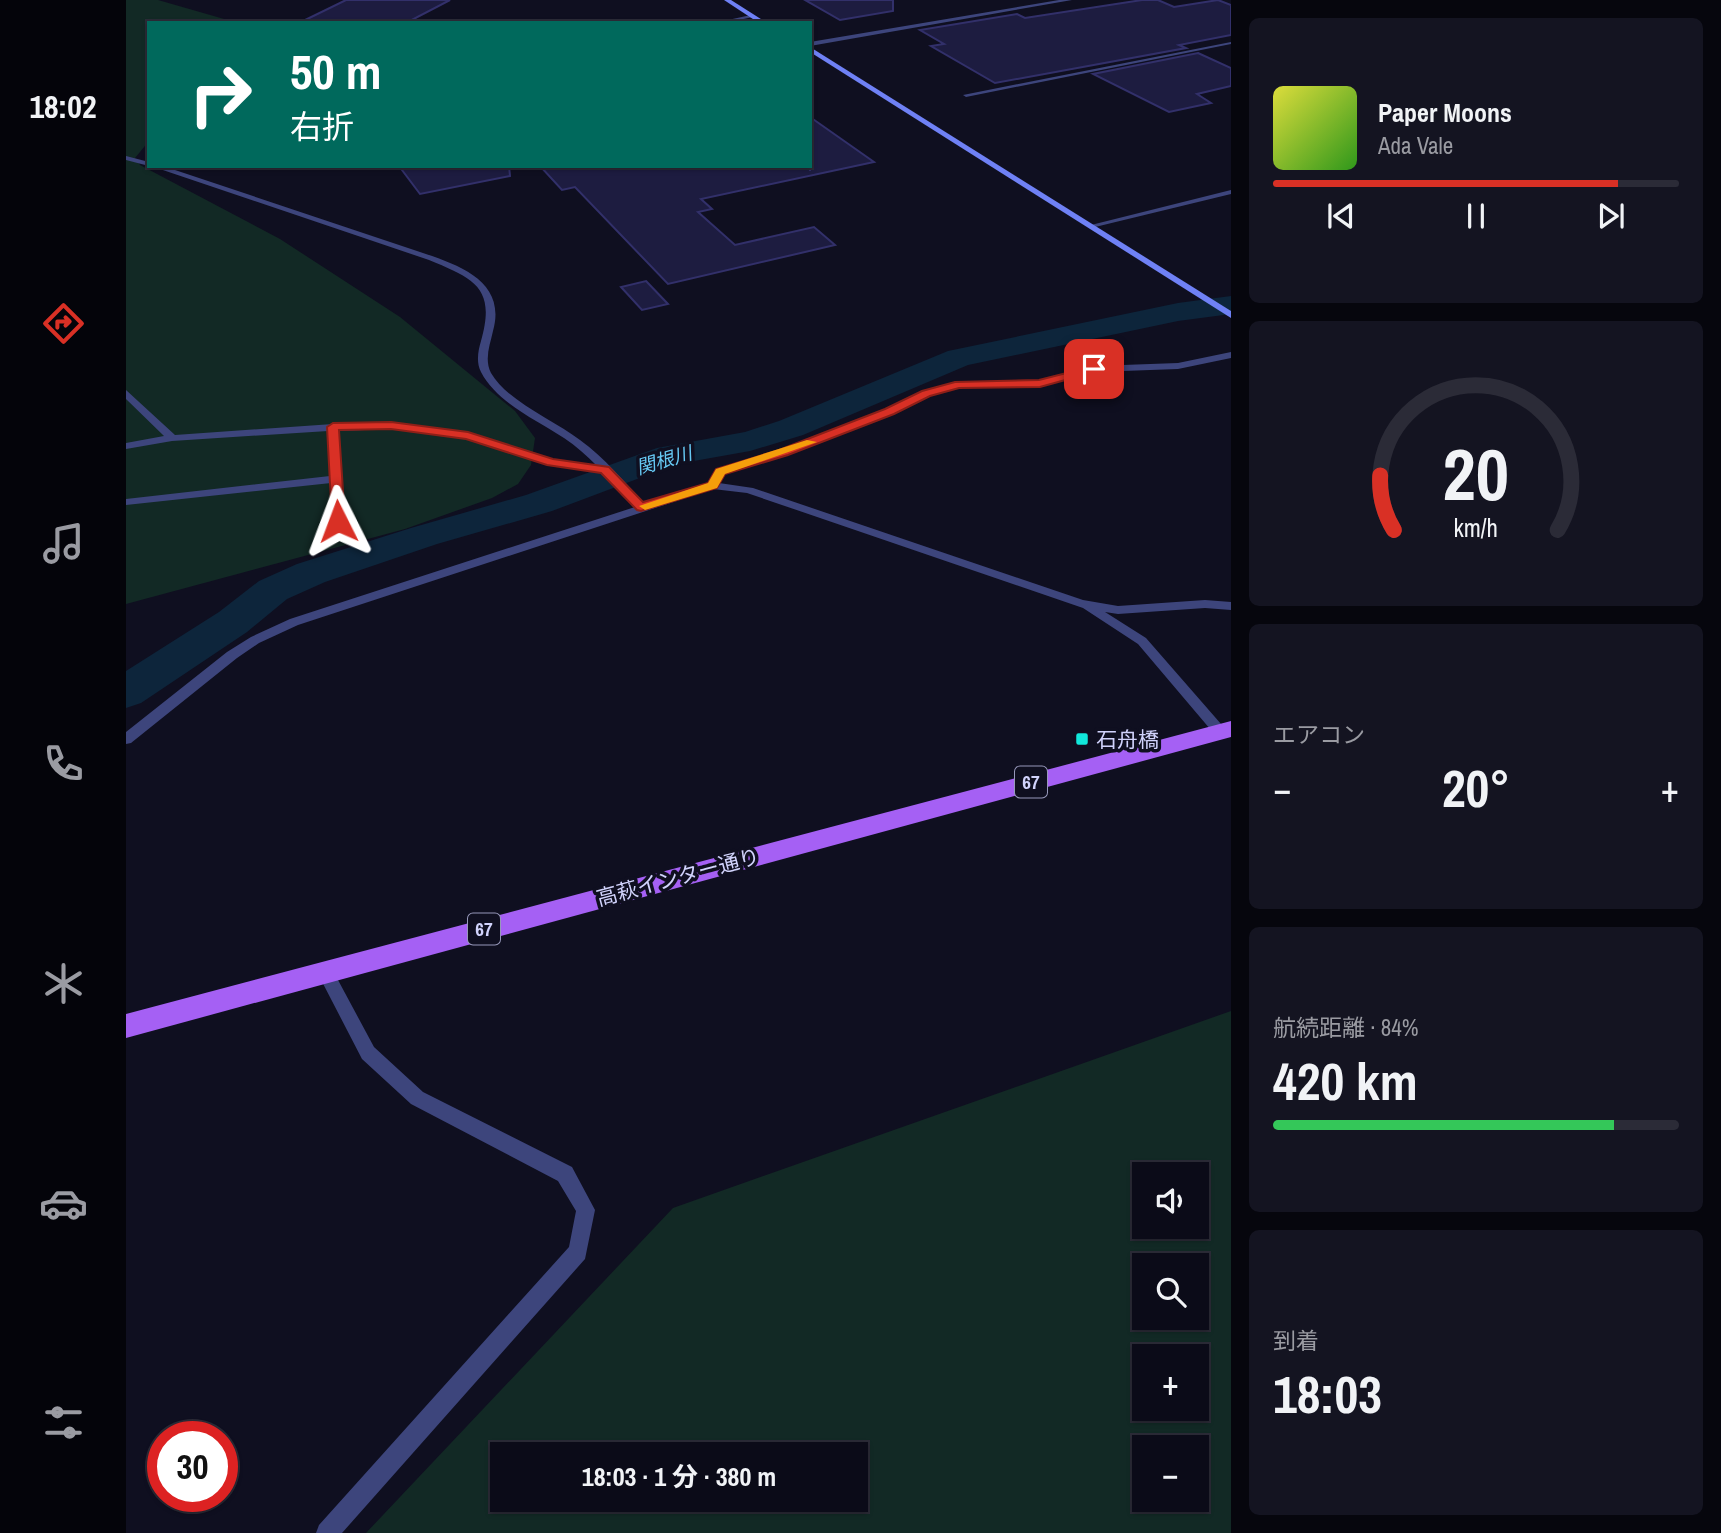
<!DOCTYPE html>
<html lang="ja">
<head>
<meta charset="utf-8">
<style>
	:root { --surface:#0b0b18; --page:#141421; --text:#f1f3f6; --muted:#9a9ba2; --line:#2b2b37; --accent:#d93025 }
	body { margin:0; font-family:"Archivo Narrow","Noto Sans JP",sans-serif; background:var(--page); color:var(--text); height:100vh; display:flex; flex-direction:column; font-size:26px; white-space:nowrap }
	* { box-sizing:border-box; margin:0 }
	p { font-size:23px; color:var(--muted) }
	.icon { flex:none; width:38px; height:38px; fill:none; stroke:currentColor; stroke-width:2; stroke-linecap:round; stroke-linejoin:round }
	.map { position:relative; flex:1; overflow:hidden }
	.panel { display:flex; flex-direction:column; gap:18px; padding:18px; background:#06060d; width:490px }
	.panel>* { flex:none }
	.hud { position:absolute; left:21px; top:21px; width:665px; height:147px; border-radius:0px; box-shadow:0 2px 5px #0004,0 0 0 2px var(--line); background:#00695c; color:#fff; overflow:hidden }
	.fabs { position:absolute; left:1006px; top:1162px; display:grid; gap:14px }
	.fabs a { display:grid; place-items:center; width:77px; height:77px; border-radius:0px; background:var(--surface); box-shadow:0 2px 5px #0004,0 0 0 2px var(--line); font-size:35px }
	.speed { position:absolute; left:21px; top:1421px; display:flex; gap:14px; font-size:35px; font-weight:700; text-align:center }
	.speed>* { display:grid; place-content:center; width:91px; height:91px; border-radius:50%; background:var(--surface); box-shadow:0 2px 5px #0004,0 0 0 2px var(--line); line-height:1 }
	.speed .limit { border:10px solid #d22; background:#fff; color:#111 }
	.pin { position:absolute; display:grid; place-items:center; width:60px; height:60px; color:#fff; margin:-30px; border-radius:14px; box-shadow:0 4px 10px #0006 }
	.me { position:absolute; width:77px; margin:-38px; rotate:357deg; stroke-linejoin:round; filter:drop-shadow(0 0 5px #0008) }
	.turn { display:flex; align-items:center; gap:24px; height:147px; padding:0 28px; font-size:32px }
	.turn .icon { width:91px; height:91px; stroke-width:2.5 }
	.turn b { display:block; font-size:49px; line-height:60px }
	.big { font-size:52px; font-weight:700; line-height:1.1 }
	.panel .card { flex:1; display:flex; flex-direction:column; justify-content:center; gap:10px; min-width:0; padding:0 24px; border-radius:10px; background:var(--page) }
	.panel .dial { align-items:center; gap:0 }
	.dial svg { height:182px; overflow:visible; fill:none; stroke:var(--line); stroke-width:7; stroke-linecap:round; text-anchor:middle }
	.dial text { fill:var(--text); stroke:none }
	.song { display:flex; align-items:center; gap:21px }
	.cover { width:84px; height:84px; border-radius:10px; background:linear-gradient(135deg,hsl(60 70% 55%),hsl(110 70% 35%)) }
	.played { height:7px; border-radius:4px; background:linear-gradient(90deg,var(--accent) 85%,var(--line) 85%) }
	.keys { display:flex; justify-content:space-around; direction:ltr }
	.heat { display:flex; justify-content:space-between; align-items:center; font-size:38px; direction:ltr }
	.charge { height:10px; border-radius:5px; background:linear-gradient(90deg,#34c759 84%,var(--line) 0) }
	.trip { position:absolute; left:364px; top:1442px; width:378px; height:70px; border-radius:0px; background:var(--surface); box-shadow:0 2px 5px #0004,0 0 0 2px var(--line); font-weight:700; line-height:70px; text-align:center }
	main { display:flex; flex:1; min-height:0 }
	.tab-bar { display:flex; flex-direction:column; width:126px; justify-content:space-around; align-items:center; background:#04040a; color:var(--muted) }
	.tab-bar .icon { width:49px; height:49px }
	.tab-bar .current { color:var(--accent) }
	.tab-bar b { font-size:32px; color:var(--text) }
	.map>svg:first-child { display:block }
	.green { fill:#122925; fill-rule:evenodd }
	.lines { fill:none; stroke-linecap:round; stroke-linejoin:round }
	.river { fill:#0d253b; fill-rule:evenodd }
	.building { fill:#1d1c40; stroke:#32306a; stroke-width:2 }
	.lane { fill:#3d457c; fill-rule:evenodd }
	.street { fill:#3d457c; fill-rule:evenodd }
	.secondary { fill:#6f81f5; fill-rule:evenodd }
	.primary { fill:#a560f4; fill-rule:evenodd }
	.route { fill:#d93025; stroke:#8d1f18; stroke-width:2 }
	.slow { fill:#f59e0b }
	.poi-dot { fill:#11e8db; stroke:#0f0f20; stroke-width:2.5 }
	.labels { text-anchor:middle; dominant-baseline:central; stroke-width:7; stroke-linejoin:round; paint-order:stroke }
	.far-water-label { font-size:19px; font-style:italic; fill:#66c9f4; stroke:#0f0f20 }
	.shield { fill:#0f0f20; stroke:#9798ba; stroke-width:2 }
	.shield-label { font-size:19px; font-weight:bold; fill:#d1d3fc }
	.poi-label { font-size:21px; fill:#d1d3fc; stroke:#0f0f20; text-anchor:start }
	.street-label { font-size:21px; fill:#d1d3fc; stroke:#0f0f20 }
</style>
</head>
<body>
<main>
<nav class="tab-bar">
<b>18:02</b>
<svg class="icon current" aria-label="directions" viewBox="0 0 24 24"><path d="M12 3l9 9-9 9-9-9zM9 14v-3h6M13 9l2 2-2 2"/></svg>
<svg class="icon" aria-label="music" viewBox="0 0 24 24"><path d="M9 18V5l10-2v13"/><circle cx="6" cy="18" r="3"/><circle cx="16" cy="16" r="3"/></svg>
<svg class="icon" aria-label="phone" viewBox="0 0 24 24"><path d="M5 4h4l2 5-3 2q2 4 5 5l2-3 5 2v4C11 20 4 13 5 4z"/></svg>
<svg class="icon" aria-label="climate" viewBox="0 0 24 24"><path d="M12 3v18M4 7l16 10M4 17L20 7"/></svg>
<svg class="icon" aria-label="car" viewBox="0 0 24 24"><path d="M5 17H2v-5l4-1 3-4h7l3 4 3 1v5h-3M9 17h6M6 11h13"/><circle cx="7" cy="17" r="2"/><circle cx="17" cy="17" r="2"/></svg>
<svg class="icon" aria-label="filters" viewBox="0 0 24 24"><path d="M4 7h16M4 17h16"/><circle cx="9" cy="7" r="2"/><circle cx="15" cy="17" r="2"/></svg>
</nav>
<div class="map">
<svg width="1105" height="1533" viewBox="0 0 1105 1533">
	<rect width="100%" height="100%" fill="#0f0f20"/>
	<!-- green -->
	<g class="green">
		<path d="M0,0H32L112,23H23V141L9,158L14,165L154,239L274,317L389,411L409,438L405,465L392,484L366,498L279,529L0,604Z"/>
		<path d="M1105,1011V1533H240L547,1208ZM1018,1174H1071V1227H1018ZM1018,1265H1071V1318H1018ZM1018,1356H1071V1409H1018ZM1018,1447H1071V1500H1018ZM376,1454H730V1500H376Z"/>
	</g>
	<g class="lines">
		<!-- river -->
		<path class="river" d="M1105,296V314L1052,321L842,365L677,435L624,451L551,464L426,511L311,544L199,582L161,599L121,632L15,703L0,708V671L93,612L133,581L171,564L285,528L400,495L531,448L619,432L653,421L822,351L1052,303Z"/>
	</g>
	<!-- building -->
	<g class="building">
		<path d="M220,0H324L280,23H173Z"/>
		<path d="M679,0H767V11L714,20Z"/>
		<path d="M1016,0H1032L1048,7L1092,0L1105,5V35L1053,45L1060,48L869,83L805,46L818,44L794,30L891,14L899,18Z"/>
		<path d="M1072,53L1105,68V86L1071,94L1085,103L1043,112L967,74Z"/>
		<path d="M684,117L748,162L575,199L586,209L572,212L609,245L688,227L709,245L542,284L449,187L436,190L414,166H684V171Z"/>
		<path d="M273,166H383L384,176L294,194Z"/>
		<path d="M520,281L542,304L516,310L495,287Z"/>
	</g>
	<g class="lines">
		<!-- lane -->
		<g class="lane">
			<path d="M625,15L627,17L598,23H588Z"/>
			<path d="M1105,42V44L840,97L837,95Z"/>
		</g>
		<!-- street -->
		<g class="street">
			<path d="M933,0H946L684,46V42Z"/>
			<path d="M0,156L23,162V166L0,160Z"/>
			<path d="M25,166H37L294,252C333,265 381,281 367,331C364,345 358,359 365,373C381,401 428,420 454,440C479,458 498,482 519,504L582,484L590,470L654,451L760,410L796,392L833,381H913L969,366L1052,363L1105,352V358L1052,369L969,372L913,387H834L804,396L768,414L662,455L598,474L593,483L627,488L957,600L992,606L1079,600L1105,602V610L1079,608L992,614L979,612L1020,638L1102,732L1095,737L1090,736L1012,644L957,608L621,493L587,489L172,625L133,643L111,658L5,743L0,744V732L101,652L125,637L164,619L509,507L478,473L421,465L341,438L265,429L212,431L218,521L216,524L212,525L206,521L205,483L0,505V499L204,476L202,431L46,441L0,449V443L38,436L0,399V390L49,435L207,424L265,423L342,432L427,460L471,466C461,456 450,446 438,438C411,420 371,403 355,372C350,362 352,351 355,341C370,288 349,279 303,260Z"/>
			<path d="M1105,190V194L965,228L961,226Z"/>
			<path d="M199,965L205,967L248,1047L297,1092L446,1167L469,1210L459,1259L216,1533H190L193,1525L443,1247L450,1211L432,1181L285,1104L236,1059L191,972L193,967Z"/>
		</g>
		<!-- secondary -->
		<g class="secondary">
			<path d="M598,0H605L641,23H633Z"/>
			<path d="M684,47L1105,311V318L684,52Z"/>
		</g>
		<!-- primary -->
		<path class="primary" d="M1105,721V737L0,1038V1014Z"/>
	</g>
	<!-- route -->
	<path class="route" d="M968,366L974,369L972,371L914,387L833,388L804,396L768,414L662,455L599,474L591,488L515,511L511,510L475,473L421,465L340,439L265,429L213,430L219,521L212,525L206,521L201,427L207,423L265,422L342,432L427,459L483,467L517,502L582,483L590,469L653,450L759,409L796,391L829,382L913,380Z"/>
	<!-- slow -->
	<path class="slow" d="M681,440L691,442L599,474L591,488L519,510L513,506L582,483L590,469Z"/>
	<!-- markers -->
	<rect class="poi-dot" x="949" y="732" width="14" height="14" rx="3.5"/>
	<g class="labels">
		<!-- far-water labels -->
		<g class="far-water-label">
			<text transform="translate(538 460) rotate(-16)">関根川</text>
		</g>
		<!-- shield labels -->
		<g class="shield">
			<rect x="889" y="766.5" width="32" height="31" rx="5"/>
			<rect x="342" y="913.5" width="32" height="31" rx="5"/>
		</g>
		<g class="shield-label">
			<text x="905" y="782">67</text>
			<text x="358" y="929">67</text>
		</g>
		<!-- poi labels -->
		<g class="poi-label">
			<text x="970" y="739">石舟橋</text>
		</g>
		<!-- street labels -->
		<g class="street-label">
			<text transform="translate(552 877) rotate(-15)">高萩インター通り</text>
		</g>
	</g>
</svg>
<div class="fabs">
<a><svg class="icon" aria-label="sound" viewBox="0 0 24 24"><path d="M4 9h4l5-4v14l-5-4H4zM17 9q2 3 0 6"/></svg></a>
<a><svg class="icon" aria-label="search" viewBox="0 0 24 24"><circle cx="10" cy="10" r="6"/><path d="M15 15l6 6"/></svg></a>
<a>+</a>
<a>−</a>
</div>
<div class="speed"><div class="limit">30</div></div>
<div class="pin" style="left:968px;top:369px;background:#d93025"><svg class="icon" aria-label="arrive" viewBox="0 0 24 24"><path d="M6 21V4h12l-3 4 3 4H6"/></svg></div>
<svg class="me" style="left:212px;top:521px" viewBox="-20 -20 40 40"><path d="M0-17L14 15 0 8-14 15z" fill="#d93025" stroke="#fff" stroke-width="4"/></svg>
<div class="trip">18:03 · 1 分 · 380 m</div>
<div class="hud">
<div class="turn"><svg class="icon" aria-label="right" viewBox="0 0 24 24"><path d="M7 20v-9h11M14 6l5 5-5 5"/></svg><div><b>50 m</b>右折</div></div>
</div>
</div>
<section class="panel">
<div class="card">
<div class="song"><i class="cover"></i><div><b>Paper Moons</b><p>Ada Vale</p></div></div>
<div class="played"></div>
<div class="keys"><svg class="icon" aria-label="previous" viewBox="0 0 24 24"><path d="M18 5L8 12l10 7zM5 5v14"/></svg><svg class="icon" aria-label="pause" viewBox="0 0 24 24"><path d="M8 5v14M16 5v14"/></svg><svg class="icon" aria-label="next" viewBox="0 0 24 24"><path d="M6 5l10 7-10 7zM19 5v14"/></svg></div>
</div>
<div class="card dial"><svg viewBox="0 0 100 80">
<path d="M14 69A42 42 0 1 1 86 69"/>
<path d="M14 69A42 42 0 0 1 8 45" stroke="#d93025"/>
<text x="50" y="56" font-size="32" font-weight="700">20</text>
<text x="50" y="72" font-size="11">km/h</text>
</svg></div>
<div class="card"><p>エアコン</p>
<div class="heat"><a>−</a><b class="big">20°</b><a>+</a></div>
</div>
<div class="card"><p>航続距離 · 84%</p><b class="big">420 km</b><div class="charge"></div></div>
<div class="card"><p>到着</p><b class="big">18:03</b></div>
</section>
</main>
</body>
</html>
